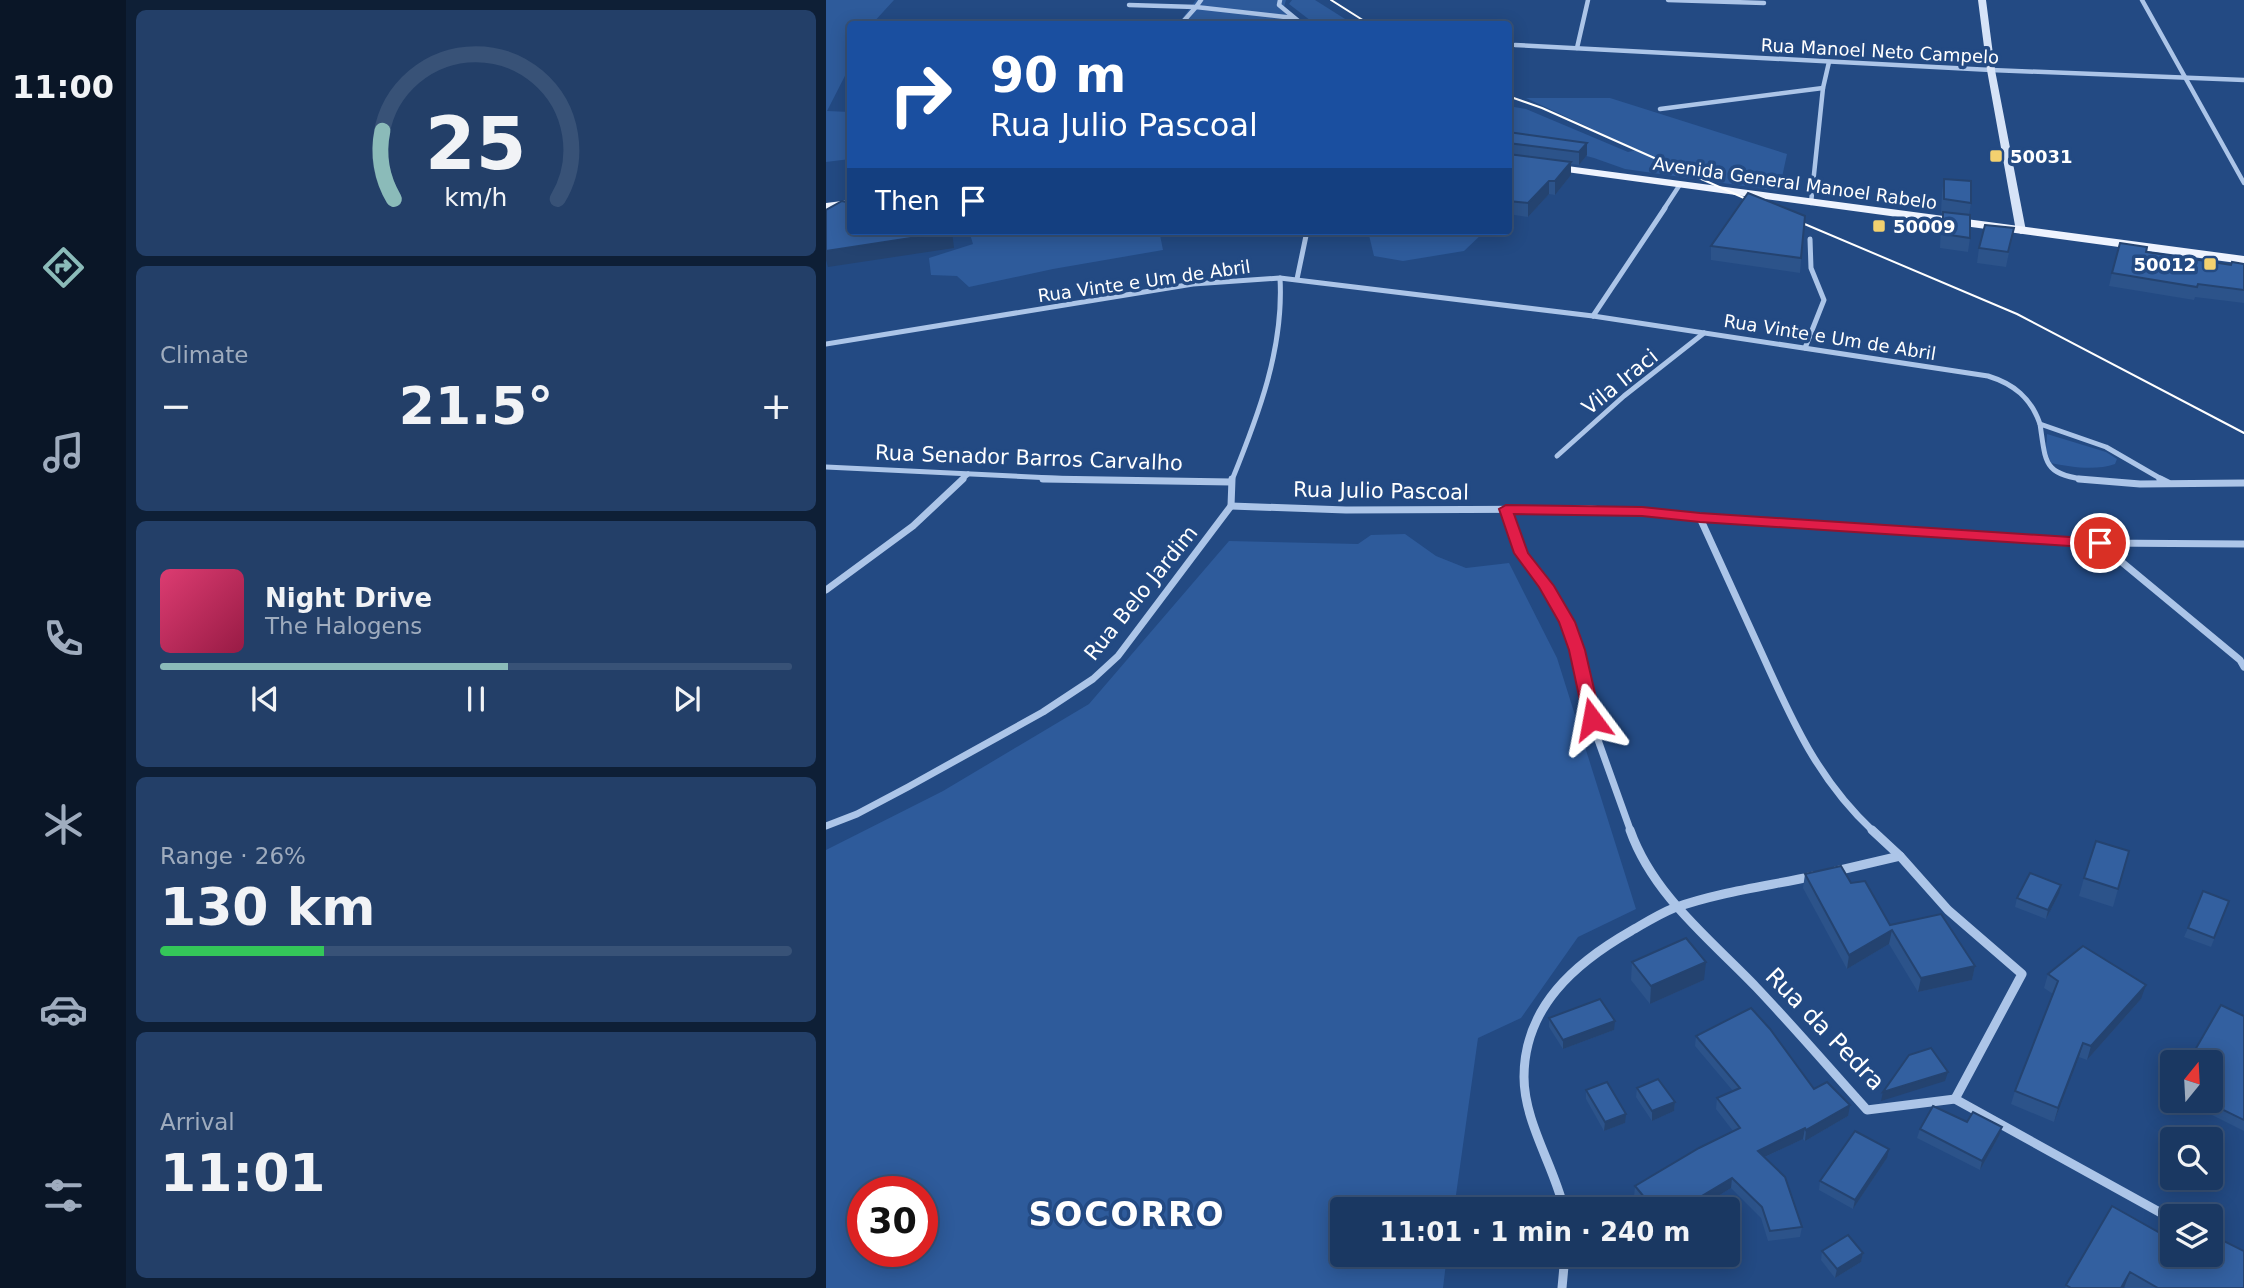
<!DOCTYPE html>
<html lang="en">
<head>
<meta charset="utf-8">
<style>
	:root { --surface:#1a3862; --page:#233f68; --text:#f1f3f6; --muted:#9facbe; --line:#385277; --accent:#8bbbb9 }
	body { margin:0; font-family:"DejaVu Sans",sans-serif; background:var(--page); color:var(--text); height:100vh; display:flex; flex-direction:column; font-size:26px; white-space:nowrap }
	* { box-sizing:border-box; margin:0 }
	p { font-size:23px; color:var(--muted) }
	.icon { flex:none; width:38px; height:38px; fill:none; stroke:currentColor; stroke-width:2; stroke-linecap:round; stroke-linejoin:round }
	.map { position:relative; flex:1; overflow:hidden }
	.side { display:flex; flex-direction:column; gap:10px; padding:10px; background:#0e1f36; width:700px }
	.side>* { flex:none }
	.top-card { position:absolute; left:21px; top:21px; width:665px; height:214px; border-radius:7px; box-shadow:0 4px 18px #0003,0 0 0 2px var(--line); background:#1a4fa0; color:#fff; overflow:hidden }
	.needle { width:46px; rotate:18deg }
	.fabs { position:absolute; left:1334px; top:1050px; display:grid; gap:14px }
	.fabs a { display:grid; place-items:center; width:63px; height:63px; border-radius:7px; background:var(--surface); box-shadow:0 4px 18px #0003,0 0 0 2px var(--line); font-size:35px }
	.speed { position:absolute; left:21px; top:1176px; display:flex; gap:14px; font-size:35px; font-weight:700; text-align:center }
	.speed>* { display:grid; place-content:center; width:91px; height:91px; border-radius:50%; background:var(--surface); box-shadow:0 4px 18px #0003,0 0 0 2px var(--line); line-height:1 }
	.speed .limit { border:10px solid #d22; background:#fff; color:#111 }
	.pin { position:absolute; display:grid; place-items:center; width:60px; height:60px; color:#fff; margin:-30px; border:4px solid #fff; border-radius:50%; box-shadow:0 2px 7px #0007 }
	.me { position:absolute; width:77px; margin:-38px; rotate:347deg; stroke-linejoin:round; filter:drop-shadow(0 0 5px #0008) }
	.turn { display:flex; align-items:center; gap:24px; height:147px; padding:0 28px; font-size:32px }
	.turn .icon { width:91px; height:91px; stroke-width:2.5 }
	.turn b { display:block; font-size:49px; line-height:60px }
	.then { display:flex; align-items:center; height:66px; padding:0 28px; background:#0003; gap:14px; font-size:26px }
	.big { font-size:52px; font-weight:700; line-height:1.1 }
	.side .tile { flex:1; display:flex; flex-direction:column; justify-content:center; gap:10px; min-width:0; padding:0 24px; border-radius:10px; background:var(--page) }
	.side .dial { align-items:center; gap:0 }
	.dial svg { height:182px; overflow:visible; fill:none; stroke:var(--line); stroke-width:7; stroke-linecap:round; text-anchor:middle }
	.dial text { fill:var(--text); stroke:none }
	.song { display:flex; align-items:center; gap:21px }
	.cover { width:84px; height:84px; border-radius:10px; background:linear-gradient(135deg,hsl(340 70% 55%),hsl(340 70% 35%)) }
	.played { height:7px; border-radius:4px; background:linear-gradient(90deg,var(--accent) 55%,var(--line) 55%) }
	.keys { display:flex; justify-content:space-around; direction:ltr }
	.heat { display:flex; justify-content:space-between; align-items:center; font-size:38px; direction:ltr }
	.charge { height:10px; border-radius:5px; background:linear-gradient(90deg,#34c759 26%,var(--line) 0) }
	.trip { position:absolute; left:504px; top:1197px; width:410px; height:70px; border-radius:7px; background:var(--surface); box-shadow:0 4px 18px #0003,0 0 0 2px var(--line); font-weight:700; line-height:70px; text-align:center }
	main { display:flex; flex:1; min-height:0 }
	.menu { display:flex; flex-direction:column; width:126px; justify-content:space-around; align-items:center; background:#0a1627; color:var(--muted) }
	.menu .icon { width:49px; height:49px }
	.menu .selected { color:var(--accent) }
	.menu b { font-size:32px; color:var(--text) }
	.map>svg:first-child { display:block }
	.green { fill:#2e5b9b; fill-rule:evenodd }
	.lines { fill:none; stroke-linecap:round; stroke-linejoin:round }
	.street-far3 { stroke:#acc5e8; stroke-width:4.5 }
	.street-far2 { stroke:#acc5e8; stroke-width:5 }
	.street-far1 { stroke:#acc5e8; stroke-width:7 }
	.street { stroke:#acc5e8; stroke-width:9 }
	.secondary { fill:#d6e3f7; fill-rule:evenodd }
	.primary { fill:#eef3fe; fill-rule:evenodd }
	.tram { stroke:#fff; stroke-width:2 }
	.wall { fill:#2c538a }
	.shaded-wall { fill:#244370 }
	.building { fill:#3360a0; stroke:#244370; stroke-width:2 }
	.route { fill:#e11d48; stroke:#92132f; stroke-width:2 }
	.poi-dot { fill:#f3d16f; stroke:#234a83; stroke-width:2.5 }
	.labels { text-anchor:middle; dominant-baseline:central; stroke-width:7; stroke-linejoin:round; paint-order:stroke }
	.far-street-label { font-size:18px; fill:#fff; stroke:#234a83 }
	.far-poi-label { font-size:18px; font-weight:bold; fill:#fff; stroke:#234a83; text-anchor:start }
	.street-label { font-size:21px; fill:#fff; stroke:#234a83 }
	.near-street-label { font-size:24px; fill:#fff; stroke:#234a83 }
	.near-district-label { font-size:33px; font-weight:bold; letter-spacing:2px; fill:#fff; stroke:#234a83 }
</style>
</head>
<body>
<main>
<nav class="menu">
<b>11:00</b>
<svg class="icon selected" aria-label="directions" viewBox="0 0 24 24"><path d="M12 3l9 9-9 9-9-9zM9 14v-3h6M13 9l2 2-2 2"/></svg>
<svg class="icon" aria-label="music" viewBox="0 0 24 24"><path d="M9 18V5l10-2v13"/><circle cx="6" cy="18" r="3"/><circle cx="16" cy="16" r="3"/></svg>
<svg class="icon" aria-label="phone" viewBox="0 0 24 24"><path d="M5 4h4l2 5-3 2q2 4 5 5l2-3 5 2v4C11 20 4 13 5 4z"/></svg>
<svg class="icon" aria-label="climate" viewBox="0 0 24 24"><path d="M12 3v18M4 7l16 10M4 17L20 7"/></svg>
<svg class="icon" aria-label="car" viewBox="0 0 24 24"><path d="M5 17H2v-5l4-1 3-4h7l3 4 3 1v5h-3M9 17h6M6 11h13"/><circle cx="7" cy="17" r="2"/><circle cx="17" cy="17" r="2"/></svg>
<svg class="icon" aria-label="filters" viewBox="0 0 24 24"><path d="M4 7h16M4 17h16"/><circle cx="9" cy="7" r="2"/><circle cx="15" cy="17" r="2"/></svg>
</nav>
<section class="side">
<div class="tile dial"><svg viewBox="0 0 100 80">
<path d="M14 69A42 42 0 1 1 86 69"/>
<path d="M14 69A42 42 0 0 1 9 39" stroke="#8bbbb9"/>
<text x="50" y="56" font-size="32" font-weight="700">25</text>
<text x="50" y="72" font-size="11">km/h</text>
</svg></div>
<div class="tile"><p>Climate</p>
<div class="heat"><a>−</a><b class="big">21.5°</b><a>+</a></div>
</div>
<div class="tile">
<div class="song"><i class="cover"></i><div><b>Night Drive</b><p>The Halogens</p></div></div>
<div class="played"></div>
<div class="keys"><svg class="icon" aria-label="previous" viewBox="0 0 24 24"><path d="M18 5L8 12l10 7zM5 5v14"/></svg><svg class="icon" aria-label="pause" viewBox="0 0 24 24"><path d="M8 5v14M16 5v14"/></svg><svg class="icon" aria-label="next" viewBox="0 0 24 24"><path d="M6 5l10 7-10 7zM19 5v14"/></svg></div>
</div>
<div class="tile"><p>Range · 26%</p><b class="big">130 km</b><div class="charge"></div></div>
<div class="tile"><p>Arrival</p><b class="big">11:01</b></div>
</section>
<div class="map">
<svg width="1418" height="1288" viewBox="0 0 1418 1288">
	<rect width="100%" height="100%" fill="#234a83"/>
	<!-- green -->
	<g class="green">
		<path d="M0,0H68L46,24H24V66L1,111L24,112V159L0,162Z"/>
		<path d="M370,0H460L457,10L475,24H352Z"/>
		<path d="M466,0H489L527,24H489L463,4Z"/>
		<path d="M700,98H784L961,154L953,191L799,169L768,158L683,136L682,106L700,109L802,152L811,150Z"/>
		<path d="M143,231H363L334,235L337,250L227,269L143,287L131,276L105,275L103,258L147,244Z"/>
		<path d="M542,231H659L638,251L577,261L548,256Z"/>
		<path d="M1221,434L1280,452L1291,459L1289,464C1270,471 1244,467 1225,463L1220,450Z"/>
		<path d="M579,534L610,556L640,568L683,563L731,658L810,909L752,937L695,1018L652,1038L628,1209H516V1255H621L617,1288H0V850L117,791L263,704L403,541L532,544L545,535ZM37,1192H96V1251H37Z"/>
	</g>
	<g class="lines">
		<!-- street-far3 -->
		<g class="street-far3">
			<path d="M454,0L453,5L476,24"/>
			<path d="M842,0L938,3"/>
			<path d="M1316,0L1418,183"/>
			<path d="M303,5L370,7L375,0"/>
			<path d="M355,24L370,7L468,18"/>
			<path d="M689,45L1165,70L1418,80"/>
			<path d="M751,48L762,0"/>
			<path d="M834,109L997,88"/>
			<path d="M985,203L997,88L1003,62"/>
			<path d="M838,209L853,186"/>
		</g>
		<!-- street-far2 -->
		<g class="street-far2">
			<path d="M471,279L481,231"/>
			<path d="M767,316L839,208"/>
			<path d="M0,344L367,284L454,278L767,316L1162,376C1188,384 1205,398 1214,424"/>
			<path d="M979,348L998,300L985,268L984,239"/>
			<path d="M731,456L798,396L878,333"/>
			<path d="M0,467L267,480"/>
			<path d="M135,480L142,474"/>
			<path d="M406,480C432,416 458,349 454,278"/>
			<path d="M1264,480C1217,475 1220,464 1214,424L1280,447L1337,480"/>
		</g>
		<!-- street-far1 -->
		<g class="street-far1">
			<path d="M217,479L405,482"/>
			<path d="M1253,479L1314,484L1418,483"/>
			<path d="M1334,479L1342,483"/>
			<path d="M405,506L520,510L764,509L1274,543L1418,544"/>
			<path d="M680,509L695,553L720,586L741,622L751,650L772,740L805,832"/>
			<path d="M874,518C895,564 916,610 937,656C967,723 993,781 1048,832"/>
			<path d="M1274,544L1414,660L1418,667"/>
			<path d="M0,590L87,526L137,479"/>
			<path d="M0,826L31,814L82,787L217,712L267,679L292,656L405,506L406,479"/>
		</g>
		<!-- street -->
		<g class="street">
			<path d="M804,830C827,895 884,939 930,987C968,1027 1004,1069 1041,1110L1129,1099L1346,1219"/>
			<path d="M1046,830L1074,856L1122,910L1196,974L1129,1099"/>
			<path d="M1010,871L1074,856"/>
			<path d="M738,1209C728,1166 698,1122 698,1077C698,1007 749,963 805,931C819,923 833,914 848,908C893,892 942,886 988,876"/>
			<path d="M736,1288L739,1255"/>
		</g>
		<!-- secondary -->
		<path class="secondary" d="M1152,0H1160L1169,70L1200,231L1195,234L1190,231L1161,70Z"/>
		<!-- primary -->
		<g class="primary">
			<path d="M682,158L1418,256V264L682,164Z"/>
			<path d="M24,200V207L0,211V203Z"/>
		</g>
		<!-- tram -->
		<g class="tram">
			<path d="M505,0L543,24"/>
			<path d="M682,96L716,108L936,206"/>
			<path d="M962,217L1191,314L1418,433"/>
		</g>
	</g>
	<!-- wall -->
	<g class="wall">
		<path d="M682,132L761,143V155L753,165L745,164V175L729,195L723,194L702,217L682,214Z"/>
		<path d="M1118,179L1145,203L1143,215L1144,238L1142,252L1114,248L1115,225L1117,213H1115L1116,192Z"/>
		<path d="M979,216L974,273L885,260V246Z"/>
		<path d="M1188,228L1180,267L1151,263L1153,248Z"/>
		<path d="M1320,252L1405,265L1418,264V303L1369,297L1368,300L1283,286L1286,273Z"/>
		<path d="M979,874L1025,883L1064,925L1149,966L1146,980L1092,992L1063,944L1021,969L977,888Z"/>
		<path d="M1258,878L1292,889L1287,907L1253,896Z"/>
		<path d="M1233,894L1220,919L1189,907L1191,898Z"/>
		<path d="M1403,901L1385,947L1358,937L1362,928Z"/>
		<path d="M806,962L878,980L824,1004L805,980Z"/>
		<path d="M1222,974L1315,999L1261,1060L1253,1057L1228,1122L1185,1104L1189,1091L1227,994L1218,988Z"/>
		<path d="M1418,1016V1131L1376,1110L1380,1101L1392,1081L1384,1077V1062H1363L1365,1057Z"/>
		<path d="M723,1018L788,1030L737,1049L723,1027Z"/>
		<path d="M870,1036L988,1089L1022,1116L979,1141L977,1139L939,1157L976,1227L974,1237L942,1241L935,1218L905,1188L871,1209H819L808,1197L809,1186L907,1131L890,1109L891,1098L907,1091L869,1046Z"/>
		<path d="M811,1088L849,1102L848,1111L826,1121L810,1097Z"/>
		<path d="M760,1090L799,1123L778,1131L760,1099Z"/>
		<path d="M1141,1122L1173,1136L1154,1170L1091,1138L1094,1129Z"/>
		<path d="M1061,1158L1027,1209L993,1190L994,1181Z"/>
		<path d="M1286,1206L1418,1288H1300L1298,1287V1288H1239Z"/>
		<path d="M996,1251L1037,1253L1035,1262L1009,1278L995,1260Z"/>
	</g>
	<!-- shaded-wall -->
	<g class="shaded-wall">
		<path d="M761,143V155L753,165V152Z"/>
		<path d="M745,162V175L729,195V181Z"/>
		<path d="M723,181V194L702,217V203Z"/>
		<path d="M126,231L128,248L2,267L0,260V251Z"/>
		<path d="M1235,885L1233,894L1220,919L1222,910Z"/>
		<path d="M1066,930L1063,944L1021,969L1023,955Z"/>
		<path d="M880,962L878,980L824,1004L825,986Z"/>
		<path d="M1149,966L1146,980L1092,992L1095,978Z"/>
		<path d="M1320,985L1315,999L1261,1060L1265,1046Z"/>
		<path d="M789,1021L788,1030L737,1049V1040Z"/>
		<path d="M1257,1043L1253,1057L1228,1122L1232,1108Z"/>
		<path d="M1122,1072L1119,1081L1055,1101L1057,1092Z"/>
		<path d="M849,1102L848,1111L826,1121V1111Z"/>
		<path d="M1024,1105L1022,1116L979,1141L980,1130Z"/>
		<path d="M800,1114L799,1123L778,1131L779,1122Z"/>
		<path d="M1176,1127L1173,1136L1154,1170L1156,1161Z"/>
		<path d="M979,1128L977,1139L930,1161L932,1151Z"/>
		<path d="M1063,1149L1061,1158L1027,1209L1029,1200Z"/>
		<path d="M906,1178L905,1188L871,1209H854Z"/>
		<path d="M1037,1253L1035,1262L1009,1278L1011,1269Z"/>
		<path d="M1304,1272L1298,1288H1295Z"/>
	</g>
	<!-- building -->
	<g class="building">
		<path d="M682,132L761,143L753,152L682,143Z"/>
		<path d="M682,154L745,162L729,181H723L702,203L682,201Z"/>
		<path d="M1118,179L1145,181V203L1118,199Z"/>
		<path d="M922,193L979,216L975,258L885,246Z"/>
		<path d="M16,201L24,203V231H124V232L0,251V210Z"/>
		<path d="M1117,212L1144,215V238L1117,234Z"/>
		<path d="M1159,225L1188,228L1182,252L1153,248Z"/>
		<path d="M1294,243L1321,247L1320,252L1405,265L1406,262L1418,264V290L1372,284L1371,287L1286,273Z"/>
		<path d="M1270,841L1303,851L1292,889L1258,878Z"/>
		<path d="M1015,866L1025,883L1039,881L1064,925L1115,914L1149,966L1095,978L1066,930L1023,955L979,874Z"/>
		<path d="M1204,873L1235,885L1222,910L1191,898Z"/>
		<path d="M1377,891L1403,901L1388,938L1362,928Z"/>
		<path d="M860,938L880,962L825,986L806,962Z"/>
		<path d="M1257,946L1320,985L1265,1046L1257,1043L1232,1108L1189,1091L1232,981L1222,974Z"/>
		<path d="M774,999L789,1021L737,1040L723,1018Z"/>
		<path d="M1395,1005L1418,1016V1120L1379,1101H1384V1093L1397,1072L1384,1066V1062H1376L1365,1057Z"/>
		<path d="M925,1008L944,1029L988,1089L1001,1082L1024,1105L980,1130L979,1128L932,1151L959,1177L976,1227L944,1231L936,1207L906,1178L854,1209H828L809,1186L873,1148L914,1128L891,1098L914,1088L870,1036Z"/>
		<path d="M1105,1048L1122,1072L1057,1092L1083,1055Z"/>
		<path d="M832,1079L849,1102L826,1111L811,1088Z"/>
		<path d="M781,1082L800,1114L779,1122L760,1090Z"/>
		<path d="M1107,1106L1141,1122L1147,1112L1176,1127L1156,1161L1094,1129Z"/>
		<path d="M1029,1131L1063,1149L1029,1200L994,1181Z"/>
		<path d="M1286,1206L1343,1238L1346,1231V1255H1384V1234L1418,1251V1288H1332L1304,1272L1295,1288H1245L1240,1285Z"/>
		<path d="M1022,1235L1037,1253L1011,1269L996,1251Z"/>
	</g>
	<!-- route -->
	<path class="route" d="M680,505L816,507L874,513L1274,539L1281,543L1274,548L874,522L816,516L688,514L702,553L728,586L749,622L759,650L775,719L766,725L758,719L743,650L733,622L713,587L688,553L673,509Z"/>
	<!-- markers -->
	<g class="poi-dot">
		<rect x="1163" y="149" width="14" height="14" rx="3.5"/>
		<rect x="1046" y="219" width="14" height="14" rx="3.5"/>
		<rect x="1377" y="257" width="14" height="14" rx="3.5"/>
	</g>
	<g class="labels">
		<!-- far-street labels -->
		<g class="far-street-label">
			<text transform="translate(1054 51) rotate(3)">Rua Manoel Neto Campelo</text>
			<text transform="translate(969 183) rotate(8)">Avenida General Manoel Rabelo</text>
			<text transform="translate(318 281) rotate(-8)">Rua Vinte e Um de Abril</text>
			<text transform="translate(1004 337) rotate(9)">Rua Vinte e Um de Abril</text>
		</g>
		<!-- far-poi labels -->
		<g class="far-poi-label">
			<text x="1184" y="156">50031</text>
			<text x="1067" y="226">50009</text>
			<text x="1370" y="264" text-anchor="end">50012</text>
		</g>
		<!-- street labels -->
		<g class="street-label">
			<text transform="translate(794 382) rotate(-39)">Vila Iraci</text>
			<text transform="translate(203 458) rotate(2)">Rua Senador Barros Carvalho</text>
			<text transform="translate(555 491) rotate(1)">Rua Julio Pascoal</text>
			<text transform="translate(315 593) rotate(-51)">Rua Belo Jardim</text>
		</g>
		<!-- near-street labels -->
		<g class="near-street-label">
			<text transform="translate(999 1029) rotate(46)">Rua da Pedra</text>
		</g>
		<!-- near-district labels -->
		<g class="near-district-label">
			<text x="301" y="1214">SOCORRO</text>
		</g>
	</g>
</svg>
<div class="fabs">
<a><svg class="needle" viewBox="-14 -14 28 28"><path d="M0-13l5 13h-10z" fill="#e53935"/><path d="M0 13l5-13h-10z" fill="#9facbe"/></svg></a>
<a><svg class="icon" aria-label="search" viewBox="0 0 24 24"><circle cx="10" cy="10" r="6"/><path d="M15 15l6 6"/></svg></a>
<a><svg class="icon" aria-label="layers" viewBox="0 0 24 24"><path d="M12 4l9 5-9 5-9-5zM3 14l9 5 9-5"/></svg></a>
</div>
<div class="speed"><div class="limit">30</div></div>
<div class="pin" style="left:1274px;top:543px;background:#d93025"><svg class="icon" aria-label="arrive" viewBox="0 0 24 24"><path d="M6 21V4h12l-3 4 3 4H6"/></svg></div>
<svg class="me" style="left:766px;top:719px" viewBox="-20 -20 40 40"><path d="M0-17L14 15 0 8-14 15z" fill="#e11d48" stroke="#fff" stroke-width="4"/></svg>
<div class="trip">11:01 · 1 min · 240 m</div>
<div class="top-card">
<div class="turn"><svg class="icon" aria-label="right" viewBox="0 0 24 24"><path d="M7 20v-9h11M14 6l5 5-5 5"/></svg><div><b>90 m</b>Rua Julio Pascoal</div></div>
<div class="then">Then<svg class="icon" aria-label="arrive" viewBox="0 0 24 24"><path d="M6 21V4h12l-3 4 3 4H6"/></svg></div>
</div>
</div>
</main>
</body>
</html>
